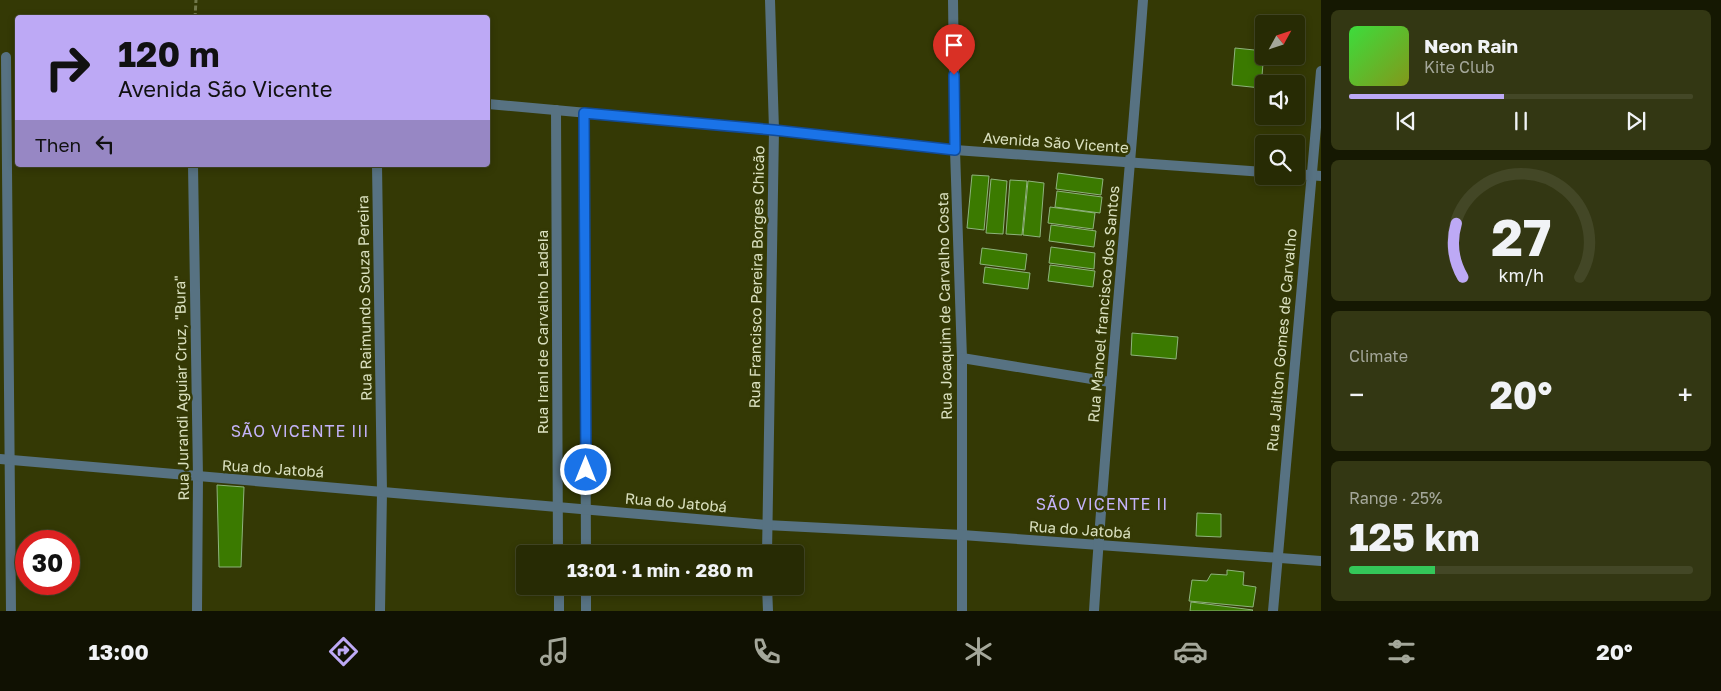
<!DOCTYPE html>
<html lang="en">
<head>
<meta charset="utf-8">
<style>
	:root { --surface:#272b04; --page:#333713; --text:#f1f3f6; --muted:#a4a79a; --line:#434726; --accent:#bda9f5 }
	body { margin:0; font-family:"Golos Text",sans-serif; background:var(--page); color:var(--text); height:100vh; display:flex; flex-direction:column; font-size:19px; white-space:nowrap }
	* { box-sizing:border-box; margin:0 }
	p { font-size:16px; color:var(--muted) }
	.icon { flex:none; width:28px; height:28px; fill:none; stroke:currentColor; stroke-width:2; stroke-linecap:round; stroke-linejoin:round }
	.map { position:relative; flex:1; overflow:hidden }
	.details { display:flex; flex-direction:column; gap:10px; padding:10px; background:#151802; width:400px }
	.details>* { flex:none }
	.guide { position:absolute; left:15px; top:15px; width:475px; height:152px; border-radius:5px; box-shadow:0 2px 8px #0003,0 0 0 1px var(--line); background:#bda9f5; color:#111; overflow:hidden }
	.needle { width:32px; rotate:50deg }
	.buttons { position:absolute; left:1255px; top:15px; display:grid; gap:10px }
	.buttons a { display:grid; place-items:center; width:50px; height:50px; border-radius:5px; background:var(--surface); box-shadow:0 2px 8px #0003,0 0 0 1px var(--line); font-size:25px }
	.speed { position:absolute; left:15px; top:530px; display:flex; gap:10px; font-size:25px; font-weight:700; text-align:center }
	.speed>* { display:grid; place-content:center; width:65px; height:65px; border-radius:50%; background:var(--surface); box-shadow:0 2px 8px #0003,0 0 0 1px var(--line); line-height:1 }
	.speed .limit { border:8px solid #d22; background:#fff; color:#111 }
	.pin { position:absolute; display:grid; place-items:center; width:42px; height:42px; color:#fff; margin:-51px -21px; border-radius:50% 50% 50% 0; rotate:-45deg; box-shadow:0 0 5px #0007 }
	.pin .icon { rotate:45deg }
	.me { position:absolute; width:55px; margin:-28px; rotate:0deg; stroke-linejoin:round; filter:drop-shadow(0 0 4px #0008) }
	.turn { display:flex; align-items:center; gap:18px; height:105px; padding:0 20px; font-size:22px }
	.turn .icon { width:65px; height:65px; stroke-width:2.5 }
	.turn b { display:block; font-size:35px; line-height:42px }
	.then { display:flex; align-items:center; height:48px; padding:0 20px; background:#0003; gap:10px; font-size:19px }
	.big { font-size:38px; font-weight:700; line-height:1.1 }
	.details .widget { flex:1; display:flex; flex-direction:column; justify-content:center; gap:8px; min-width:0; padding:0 18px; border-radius:8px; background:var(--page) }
	.details .dial { align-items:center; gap:0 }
	.dial svg { height:130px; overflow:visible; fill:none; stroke:var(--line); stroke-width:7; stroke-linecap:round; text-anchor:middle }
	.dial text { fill:var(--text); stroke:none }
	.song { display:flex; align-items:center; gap:15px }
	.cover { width:60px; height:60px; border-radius:8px; background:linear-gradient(135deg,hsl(120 70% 55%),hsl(70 70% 35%)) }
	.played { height:5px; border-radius:2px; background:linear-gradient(90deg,var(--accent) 45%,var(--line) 45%) }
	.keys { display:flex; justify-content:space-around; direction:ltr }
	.heat { display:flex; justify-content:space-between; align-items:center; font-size:28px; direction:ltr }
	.charge { height:8px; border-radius:4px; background:linear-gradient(90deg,#34c759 25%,var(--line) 0) }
	.trip { position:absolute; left:516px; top:545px; width:288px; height:50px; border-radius:5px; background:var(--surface); box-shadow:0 2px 8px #0003,0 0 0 1px var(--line); font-weight:700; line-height:50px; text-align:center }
	.tabs { display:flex; height:80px; justify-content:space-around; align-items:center; background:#101102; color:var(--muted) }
	.tabs .icon { width:35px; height:35px }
	.tabs .active { color:var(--accent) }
	.tabs b { font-size:22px; color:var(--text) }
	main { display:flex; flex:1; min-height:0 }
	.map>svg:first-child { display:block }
	.building { fill:#3b7a00; stroke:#8eb47c }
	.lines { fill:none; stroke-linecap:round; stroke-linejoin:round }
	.path { stroke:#72784b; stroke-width:3; stroke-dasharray:5 2.5; stroke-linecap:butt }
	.street { stroke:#577282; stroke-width:10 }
	.route-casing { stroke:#114b97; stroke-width:12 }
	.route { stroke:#1a73e8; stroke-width:9 }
	.labels { text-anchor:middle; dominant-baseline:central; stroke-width:5; stroke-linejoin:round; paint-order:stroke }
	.street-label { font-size:15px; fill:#dae0bf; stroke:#343905 }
	.neighbourhood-label { font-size:16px; letter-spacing:1px; fill:#c4b3f9; stroke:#343905 }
</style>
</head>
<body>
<main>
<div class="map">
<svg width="1321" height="611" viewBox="0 0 1321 611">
	<rect width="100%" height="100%" fill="#343905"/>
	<!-- building -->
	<g class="building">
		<path d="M1235,48L1264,51L1261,88L1232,85Z"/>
		<path d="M1058,173L1103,179L1101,195L1056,189Z"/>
		<path d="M972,175L989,176L984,230L967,228Z"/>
		<path d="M991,179L1007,181L1003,234L986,233Z"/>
		<path d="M1010,180L1027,181L1022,235L1006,234Z"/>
		<path d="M1028,181L1044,183L1040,237L1023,235Z"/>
		<path d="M1057,191L1102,197L1100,213L1055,207Z"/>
		<path d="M1050,207L1095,213L1093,229L1048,223Z"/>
		<path d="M1051,225L1096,231L1094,247L1049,241Z"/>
		<path d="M1051,247L1095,253L1094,269L1049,263Z"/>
		<path d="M982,248L1027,254L1025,270L980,264Z"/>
		<path d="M1050,265L1095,271L1093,287L1048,281Z"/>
		<path d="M985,267L1030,273L1028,289L983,283Z"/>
		<path d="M1132,333L1178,337L1176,359L1131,355Z"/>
		<path d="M217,485L244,487L241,567H219Z"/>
		<path d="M1197,513L1221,514V537L1196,536Z"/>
		<path d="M1227,570L1244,572L1243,585L1256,587L1253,607L1189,601L1192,580L1207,581L1211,574L1227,575Z"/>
		<path d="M1191,602L1253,610L1252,611H1190Z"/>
	</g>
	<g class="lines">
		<!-- path -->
		<path class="path" d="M195,18L196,0"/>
		<!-- street -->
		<g class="street">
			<path d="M953,0L955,150L962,358V611"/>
			<path d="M6,57L11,611"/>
			<path d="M488,104L774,130L955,150L1264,172"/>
			<path d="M556,110L558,554"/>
			<path d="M584,113L586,554"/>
			<path d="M193,165L198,477L197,611"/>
			<path d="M377,165L382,492L380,611"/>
			<path d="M1296,174L1321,176"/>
			<path d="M962,358L1110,382"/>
			<path d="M0,459L766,525L962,535L1321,561"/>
			<path d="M767,554L774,130L770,0"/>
			<path d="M559,586V611"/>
			<path d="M767,586L768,611"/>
			<path d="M586,611V586"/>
			<path d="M1094,611C1107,407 1128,204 1143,0"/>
			<path d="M1273,611L1321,71"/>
		</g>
	</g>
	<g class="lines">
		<defs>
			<path id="route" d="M586,470L584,113L774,130L955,150L954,75"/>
		</defs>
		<!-- route casing -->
		<use href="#route" class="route-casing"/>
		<!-- route -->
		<use href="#route" class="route"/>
	</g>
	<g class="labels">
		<!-- street labels -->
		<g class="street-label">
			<text transform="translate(1056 142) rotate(4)">Avenida São Vicente</text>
			<text transform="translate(756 277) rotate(-89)">Rua Francisco Pereira Borges Chicão</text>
			<text transform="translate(364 298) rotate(-91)">Rua Raimundo Souza Pereira</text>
			<text transform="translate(1103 304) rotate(-85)">Rua Manoel francisco dos Santos</text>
			<text transform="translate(944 306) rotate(-91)">Rua Joaquim de Carvalho Costa</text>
			<text transform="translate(542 332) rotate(-90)">Rua Irani de Carvalho Ladeia</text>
			<text transform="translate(1281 340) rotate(-85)">Rua Jailton Gomes de Carvalho</text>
			<text transform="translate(181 388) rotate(-91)">Rua Jurandi Aguiar Cruz, "Bura"</text>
			<text transform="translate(273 468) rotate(4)">Rua do Jatobá</text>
			<text transform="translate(676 502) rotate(5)">Rua do Jatobá</text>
			<text transform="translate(1080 529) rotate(4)">Rua do Jatobá</text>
		</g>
		<!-- neighbourhood labels -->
		<g class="neighbourhood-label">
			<text x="300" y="431">SÃO VICENTE III</text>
			<text x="1102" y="504">SÃO VICENTE II</text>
		</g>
	</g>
</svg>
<div class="buttons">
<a><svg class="needle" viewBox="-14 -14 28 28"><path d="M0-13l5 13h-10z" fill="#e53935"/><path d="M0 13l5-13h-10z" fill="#a4a79a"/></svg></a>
<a><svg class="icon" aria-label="sound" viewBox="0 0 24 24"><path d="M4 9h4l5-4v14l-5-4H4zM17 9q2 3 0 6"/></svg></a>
<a><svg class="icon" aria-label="search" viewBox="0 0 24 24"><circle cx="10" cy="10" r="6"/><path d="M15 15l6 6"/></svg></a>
</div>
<div class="speed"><div class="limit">30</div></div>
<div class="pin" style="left:954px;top:75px;background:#d93025"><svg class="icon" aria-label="arrive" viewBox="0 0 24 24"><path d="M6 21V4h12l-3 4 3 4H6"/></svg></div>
<svg class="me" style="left:586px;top:470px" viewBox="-20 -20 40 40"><circle r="17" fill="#1a73e8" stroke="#fff" stroke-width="3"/><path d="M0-11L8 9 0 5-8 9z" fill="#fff"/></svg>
<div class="trip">13:01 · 1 min · 280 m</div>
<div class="guide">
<div class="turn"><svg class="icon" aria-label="right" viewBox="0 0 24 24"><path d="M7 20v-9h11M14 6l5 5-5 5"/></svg><div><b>120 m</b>Avenida São Vicente</div></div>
<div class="then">Then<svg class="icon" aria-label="left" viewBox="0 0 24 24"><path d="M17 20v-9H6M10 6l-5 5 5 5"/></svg></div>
</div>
</div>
<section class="details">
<div class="widget">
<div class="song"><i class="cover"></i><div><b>Neon Rain</b><p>Kite Club</p></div></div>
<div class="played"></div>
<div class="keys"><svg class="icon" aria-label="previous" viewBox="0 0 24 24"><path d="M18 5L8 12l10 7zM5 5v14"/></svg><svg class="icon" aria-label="pause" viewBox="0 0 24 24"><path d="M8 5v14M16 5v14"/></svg><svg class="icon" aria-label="next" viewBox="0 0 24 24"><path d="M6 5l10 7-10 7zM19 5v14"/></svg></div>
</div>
<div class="widget dial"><svg viewBox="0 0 100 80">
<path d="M14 69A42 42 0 1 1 86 69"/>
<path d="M14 69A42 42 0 0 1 10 36" stroke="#bda9f5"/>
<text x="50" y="56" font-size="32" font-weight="700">27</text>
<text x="50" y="72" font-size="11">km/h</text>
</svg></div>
<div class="widget"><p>Climate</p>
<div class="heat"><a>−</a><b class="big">20°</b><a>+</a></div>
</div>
<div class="widget"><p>Range · 25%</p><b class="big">125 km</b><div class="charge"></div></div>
</section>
</main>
<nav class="tabs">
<b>13:00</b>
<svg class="icon active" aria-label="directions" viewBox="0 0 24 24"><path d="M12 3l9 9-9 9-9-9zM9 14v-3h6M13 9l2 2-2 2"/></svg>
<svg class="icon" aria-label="music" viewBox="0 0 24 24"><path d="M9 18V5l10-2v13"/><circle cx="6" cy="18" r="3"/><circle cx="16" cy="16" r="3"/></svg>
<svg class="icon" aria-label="phone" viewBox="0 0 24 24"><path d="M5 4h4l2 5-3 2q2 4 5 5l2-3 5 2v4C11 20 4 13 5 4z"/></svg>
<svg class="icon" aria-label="climate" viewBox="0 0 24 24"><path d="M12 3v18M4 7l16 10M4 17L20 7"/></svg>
<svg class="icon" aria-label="car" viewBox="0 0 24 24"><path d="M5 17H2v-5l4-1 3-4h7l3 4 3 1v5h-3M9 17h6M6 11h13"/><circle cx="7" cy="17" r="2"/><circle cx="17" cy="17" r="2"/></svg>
<svg class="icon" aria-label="filters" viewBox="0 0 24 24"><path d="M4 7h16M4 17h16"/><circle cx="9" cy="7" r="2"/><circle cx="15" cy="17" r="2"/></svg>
<b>20°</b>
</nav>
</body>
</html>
